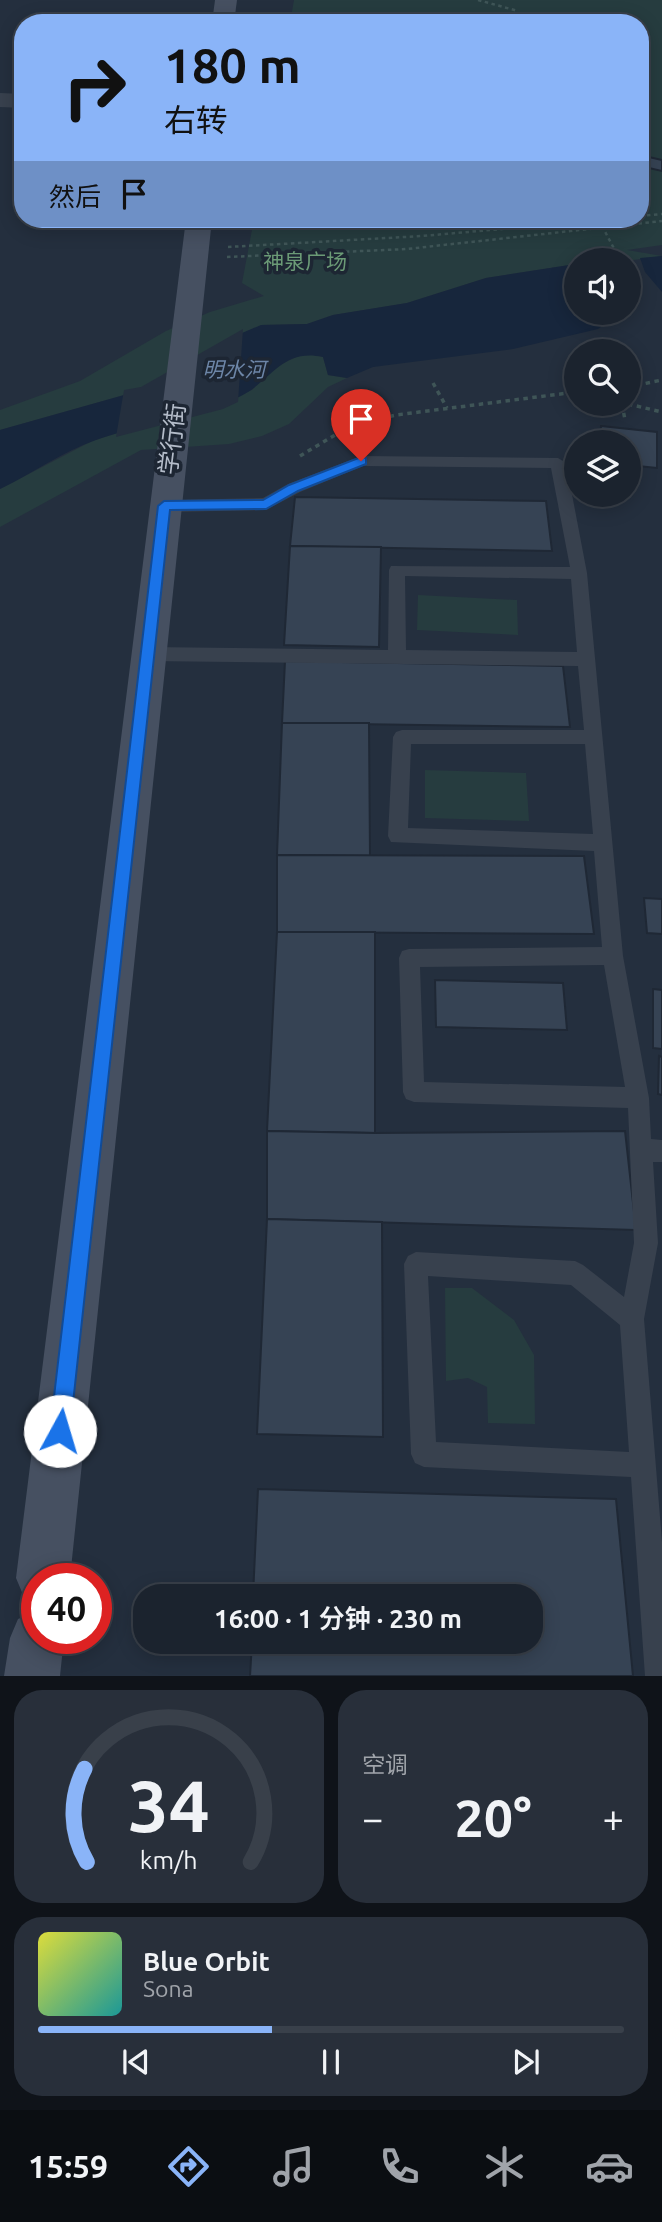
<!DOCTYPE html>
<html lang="zh">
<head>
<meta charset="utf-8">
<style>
	:root { --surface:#1b232e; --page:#282f3a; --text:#f1f3f6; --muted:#a0a4aa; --line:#39404a; --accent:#8ab4f8 }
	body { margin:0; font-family:Ubuntu,"Noto Sans SC",sans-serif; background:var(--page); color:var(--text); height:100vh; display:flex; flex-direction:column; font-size:26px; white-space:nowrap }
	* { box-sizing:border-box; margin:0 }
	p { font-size:23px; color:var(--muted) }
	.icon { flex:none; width:38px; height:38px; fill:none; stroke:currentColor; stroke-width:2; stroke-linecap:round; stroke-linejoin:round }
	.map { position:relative; height:1676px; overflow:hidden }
	.side { display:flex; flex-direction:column; gap:14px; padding:14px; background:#0f1319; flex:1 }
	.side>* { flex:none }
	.guide { position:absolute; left:14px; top:14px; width:635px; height:214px; border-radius:28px; box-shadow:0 4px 18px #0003,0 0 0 2px var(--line); background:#8ab4f8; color:#111; overflow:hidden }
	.controls { position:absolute; left:564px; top:248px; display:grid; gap:14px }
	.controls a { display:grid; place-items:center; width:77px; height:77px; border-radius:50%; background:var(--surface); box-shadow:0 4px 18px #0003,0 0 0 2px var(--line); font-size:35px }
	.speed { position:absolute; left:21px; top:1563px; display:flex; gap:14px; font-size:35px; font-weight:700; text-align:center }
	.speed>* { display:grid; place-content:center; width:91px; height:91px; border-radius:50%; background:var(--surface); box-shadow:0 4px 18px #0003,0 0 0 2px var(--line); line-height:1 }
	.speed .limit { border:10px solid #d22; background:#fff; color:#111 }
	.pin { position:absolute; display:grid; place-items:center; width:60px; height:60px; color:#fff; margin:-72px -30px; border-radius:50% 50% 50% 0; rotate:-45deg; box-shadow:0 0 7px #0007 }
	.pin .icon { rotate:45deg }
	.me { position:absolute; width:77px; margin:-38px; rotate:6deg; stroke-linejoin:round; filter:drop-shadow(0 0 5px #0008) }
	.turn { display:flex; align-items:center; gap:24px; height:147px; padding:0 35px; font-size:32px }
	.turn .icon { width:91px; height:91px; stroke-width:2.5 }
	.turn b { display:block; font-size:49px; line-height:60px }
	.then { display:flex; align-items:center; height:66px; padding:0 35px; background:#0003; gap:14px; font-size:26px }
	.big { font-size:52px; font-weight:600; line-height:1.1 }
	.side .card { flex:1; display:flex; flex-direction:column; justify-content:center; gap:10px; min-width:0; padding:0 24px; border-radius:28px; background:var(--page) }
	.side .dial { align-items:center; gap:0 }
	.dial svg { height:182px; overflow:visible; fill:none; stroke:var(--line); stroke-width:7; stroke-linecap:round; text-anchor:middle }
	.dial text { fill:var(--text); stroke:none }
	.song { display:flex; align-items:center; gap:21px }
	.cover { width:84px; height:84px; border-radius:10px; background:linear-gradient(135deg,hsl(60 70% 55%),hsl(180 70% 35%)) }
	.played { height:7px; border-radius:4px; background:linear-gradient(90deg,var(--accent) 40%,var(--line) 40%) }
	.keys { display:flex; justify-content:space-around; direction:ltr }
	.heat { display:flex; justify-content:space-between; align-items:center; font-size:38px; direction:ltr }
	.side .tiles { flex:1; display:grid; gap:14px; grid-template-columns:1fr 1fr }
	.card:last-child { grid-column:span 2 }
	.trip { position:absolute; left:133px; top:1584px; width:410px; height:70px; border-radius:28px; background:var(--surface); box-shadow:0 4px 18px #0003,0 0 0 2px var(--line); font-weight:600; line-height:70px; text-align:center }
	.tabs { display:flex; height:112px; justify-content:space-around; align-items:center; background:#0b0e12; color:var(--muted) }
	.tabs .icon { width:49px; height:49px }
	.tabs .on { color:var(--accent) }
	.tabs b { font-size:32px; color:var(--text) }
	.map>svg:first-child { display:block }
	.green { fill:#263c3f }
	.water { fill:#17263c }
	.pier { fill:#242f3e }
	.building { fill:#364354; stroke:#1f2835; stroke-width:2 }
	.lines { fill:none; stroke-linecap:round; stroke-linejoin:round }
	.path-far1 { stroke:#3f5557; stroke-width:2.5; stroke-dasharray:3.5 3.5; stroke-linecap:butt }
	.path { stroke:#3f5557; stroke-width:3.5; stroke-dasharray:4.5 4.5; stroke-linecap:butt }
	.lane { fill:#38414e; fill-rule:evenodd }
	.street { fill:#38414e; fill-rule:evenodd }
	.secondary { fill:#465061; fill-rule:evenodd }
	.route { fill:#1a73e8; stroke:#114b97; stroke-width:2 }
	.labels { text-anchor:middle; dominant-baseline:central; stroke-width:7; stroke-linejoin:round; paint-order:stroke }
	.far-park-label { font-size:21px; fill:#6b9a76; stroke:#1d2633 }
	.far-water-label { font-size:21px; font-style:italic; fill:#6d86a8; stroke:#1d2633 }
	.street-label { font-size:24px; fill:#b4bcc9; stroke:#1d2633 }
</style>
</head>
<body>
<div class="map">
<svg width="662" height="1676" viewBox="0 0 662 1676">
	<rect width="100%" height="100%" fill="#242f3e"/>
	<!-- green -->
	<g class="green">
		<path d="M294,0H662V245L627,250L662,256L626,261H576V264L486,278L407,303L333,315L307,324L262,325L142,390L0,430V410L80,381L166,331L210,312L264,296L242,283L254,219H640V23H290Z"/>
		<path d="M305,353L323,357L328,375L347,378L328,387L289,424L262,436L229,444L141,450L0,527V489L92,441L252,390L275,367Z"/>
		<path d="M418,595L517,600L518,635L417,630Z"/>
		<path d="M425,770L526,773L529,821L425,818Z"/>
		<path d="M445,1288H472L514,1320L534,1355L535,1424L488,1423L487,1387L468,1378L446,1381Z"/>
	</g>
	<!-- water -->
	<g class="water">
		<path d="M662,256V292L645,272L640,258Z"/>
		<path d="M576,264V313H619L598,329L513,349L373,367L347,378L328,375L323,357C282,348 272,380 241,396C196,419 143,423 96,440C63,451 32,474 0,489V430L142,390L242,333L261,325L307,324L333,315L407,303L486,278Z"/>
	</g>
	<!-- pier -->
	<path class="pier" d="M243,329L238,402L223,409L116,437L124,390L141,387Z"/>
	<!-- building -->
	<g class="building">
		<path d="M640,155L662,160V171L640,166Z"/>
		<path d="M601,426L657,432V468L628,465V443H600Z"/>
		<path d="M295,497L546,501L552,551L290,546Z"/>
		<path d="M290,546L381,547L379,647L284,645Z"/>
		<path d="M285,661L563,666L570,727L282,723Z"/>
		<path d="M282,723H369L370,856L277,855Z"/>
		<path d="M277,855L584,856L594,934L277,932Z"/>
		<path d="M644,898L662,899V934L647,933Z"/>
		<path d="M277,932H375V1133L267,1131Z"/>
		<path d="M435,980L563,983L567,1030L436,1027Z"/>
		<path d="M653,989L662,990V1049L653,1048Z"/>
		<path d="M659,1056L662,1057V1095L658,1094Z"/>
		<path d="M267,1131L375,1133L625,1131L636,1230L267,1219Z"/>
		<path d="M267,1219L382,1222L383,1437L257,1434Z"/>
		<path d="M258,1489L616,1499L633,1676H250L252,1642H530V1596H253Z"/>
	</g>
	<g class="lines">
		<!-- path-far1 -->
		<g class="path-far1">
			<path d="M478,0L518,11"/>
			<path d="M640,216L662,214"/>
			<path d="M602,226L618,256"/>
			<path d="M228,247L422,236L616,219"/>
			<path d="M227,257L407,249L662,221"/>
		</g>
		<!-- path -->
		<g class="path">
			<path d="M433,383L447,408"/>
			<path d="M628,387L662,380"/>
			<path d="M622,404L625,420"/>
			<path d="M628,404L662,412"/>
			<path d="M300,456L350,426L396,415L576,392"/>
		</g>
		<!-- lane -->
		<path class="lane" d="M361,456L558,458L566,463L587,573L623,956L649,1098L651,1139L662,1140V1162H653L658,1243L644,1319L662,1542V1676H645L631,1477L424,1467L415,1463L411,1454L404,1264L408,1256L416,1252L575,1261L583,1265L624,1297L634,1243L628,1108L414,1102L406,1099L403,1092L399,958L402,951L409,949L602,947L594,851L391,842L388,836L393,737L396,732L402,730H584L578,666L148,661L142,659L139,654L142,649L148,647L388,650L389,570L391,566L570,567L551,468L363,466L300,492L266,510L164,512L156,506L164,500L263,498L288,484ZM405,576L571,579L577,652L406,650ZM411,744H585L593,834L408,828ZM604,965L625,1087L424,1082L420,967ZM428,1276L571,1285L620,1325L629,1452L436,1442Z"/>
		<!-- street -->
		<path class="street" d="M0,93L23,94V108L0,107Z"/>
		<!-- secondary -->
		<g class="secondary">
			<path d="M215,0H237L234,23H212Z"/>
			<path d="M186,219H212L70,1578H37V1602L24,1597L16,1578Z"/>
			<path d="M37,1611V1638H64L60,1676H4L10,1638L18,1619Z"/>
		</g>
	</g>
	<!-- route -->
	<path class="route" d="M361,457L366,458V464L298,491L266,509L170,510L70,1431L67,1439L60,1442L53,1439L50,1431L158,506L164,501L263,500L289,485Z"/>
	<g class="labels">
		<!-- far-park labels -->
		<g class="far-park-label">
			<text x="305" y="261">神泉广场</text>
		</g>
		<!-- far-water labels -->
		<g class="far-water-label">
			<text x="234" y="369">明水河</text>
		</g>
		<!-- street labels -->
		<g class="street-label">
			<text transform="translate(172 439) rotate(-83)">学行街</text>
		</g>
	</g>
</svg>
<div class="controls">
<a><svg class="icon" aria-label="sound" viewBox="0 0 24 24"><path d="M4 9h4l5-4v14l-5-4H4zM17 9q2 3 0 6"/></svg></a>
<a><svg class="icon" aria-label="search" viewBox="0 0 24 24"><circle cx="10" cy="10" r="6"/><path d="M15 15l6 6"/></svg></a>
<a><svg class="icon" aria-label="layers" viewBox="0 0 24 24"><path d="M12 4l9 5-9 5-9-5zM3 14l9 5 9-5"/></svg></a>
</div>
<div class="speed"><div class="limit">40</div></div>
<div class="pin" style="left:361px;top:461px;background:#d93025"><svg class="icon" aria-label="arrive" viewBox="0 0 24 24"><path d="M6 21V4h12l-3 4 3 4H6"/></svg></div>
<svg class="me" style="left:60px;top:1431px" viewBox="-20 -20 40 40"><circle r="19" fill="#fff"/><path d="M0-13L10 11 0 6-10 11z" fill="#1a73e8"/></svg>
<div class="trip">16:00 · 1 分钟 · 230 m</div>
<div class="guide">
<div class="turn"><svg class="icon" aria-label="right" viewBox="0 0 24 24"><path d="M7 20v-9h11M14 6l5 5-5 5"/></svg><div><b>180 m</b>右转</div></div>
<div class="then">然后<svg class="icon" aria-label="arrive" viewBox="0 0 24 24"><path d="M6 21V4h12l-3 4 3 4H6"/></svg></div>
</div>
</div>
<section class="side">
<div class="tiles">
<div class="card dial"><svg viewBox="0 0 100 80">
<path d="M14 69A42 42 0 1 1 86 69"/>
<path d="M14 69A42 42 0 0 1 13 28" stroke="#8ab4f8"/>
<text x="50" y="56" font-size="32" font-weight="700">34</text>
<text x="50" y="72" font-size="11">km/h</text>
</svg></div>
<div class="card"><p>空调</p>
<div class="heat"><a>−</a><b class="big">20°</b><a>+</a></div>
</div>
<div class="card">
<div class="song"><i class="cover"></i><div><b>Blue Orbit</b><p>Sona</p></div></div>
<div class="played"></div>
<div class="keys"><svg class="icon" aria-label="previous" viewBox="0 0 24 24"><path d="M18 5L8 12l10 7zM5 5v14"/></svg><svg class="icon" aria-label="pause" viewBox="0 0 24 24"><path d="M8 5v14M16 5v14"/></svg><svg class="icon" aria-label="next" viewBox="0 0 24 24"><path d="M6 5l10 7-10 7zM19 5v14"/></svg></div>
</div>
</div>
</section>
<nav class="tabs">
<b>15:59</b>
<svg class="icon on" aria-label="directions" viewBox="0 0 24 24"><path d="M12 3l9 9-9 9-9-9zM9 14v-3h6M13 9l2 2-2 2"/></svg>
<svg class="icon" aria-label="music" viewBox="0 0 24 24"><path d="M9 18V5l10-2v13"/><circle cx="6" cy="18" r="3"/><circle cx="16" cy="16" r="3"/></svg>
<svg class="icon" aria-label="phone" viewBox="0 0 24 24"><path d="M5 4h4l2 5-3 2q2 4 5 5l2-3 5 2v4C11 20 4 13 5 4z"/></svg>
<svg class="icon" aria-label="climate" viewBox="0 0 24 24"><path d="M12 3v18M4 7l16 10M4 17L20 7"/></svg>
<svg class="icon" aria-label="car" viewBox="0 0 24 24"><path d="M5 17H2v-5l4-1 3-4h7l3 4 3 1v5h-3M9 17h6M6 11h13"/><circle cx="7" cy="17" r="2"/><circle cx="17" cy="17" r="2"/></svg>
</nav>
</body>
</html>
